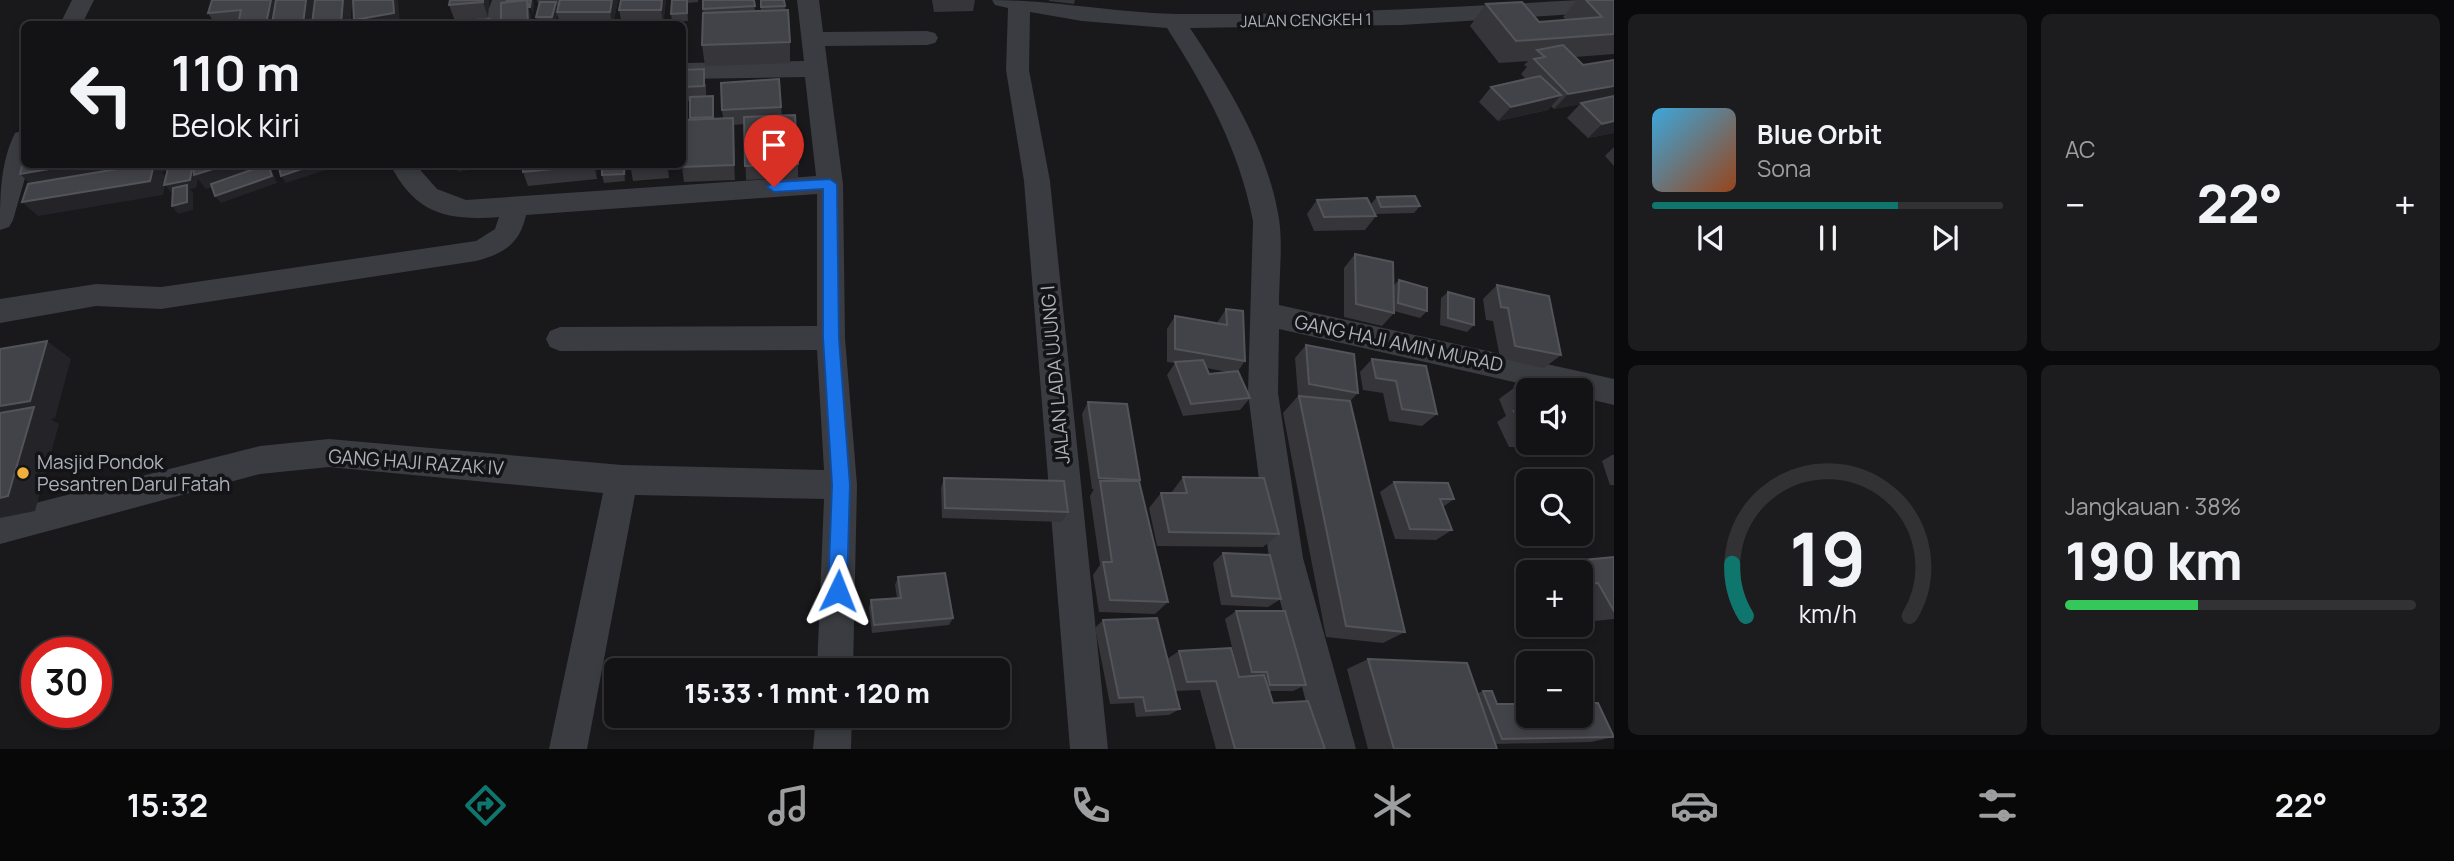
<!DOCTYPE html>
<html lang="id">
<head>
<meta charset="utf-8">
<style>
	:root { --surface:#131315; --page:#1c1c1e; --text:#f1f3f6; --muted:#9d9ea0; --line:#323234; --accent:#0f766e }
	body { margin:0; font-family:Manrope,sans-serif; background:var(--page); color:var(--text); height:100vh; display:flex; flex-direction:column; font-size:26px; white-space:nowrap }
	* { box-sizing:border-box; margin:0 }
	p { font-size:23px; color:var(--muted) }
	.icon { flex:none; width:38px; height:38px; fill:none; stroke:currentColor; stroke-width:2; stroke-linecap:round; stroke-linejoin:round }
	.map { position:relative; flex:1; overflow:hidden }
	.drawer { display:flex; flex-direction:column; gap:14px; padding:14px; background:#0a0a0c; width:840px }
	.drawer>* { flex:none }
	.banner { position:absolute; left:21px; top:21px; width:665px; height:147px; border-radius:10px; box-shadow:0 4px 10px #0003,0 0 0 2px var(--line); background:#131315; color:var(--text); overflow:hidden }
	.tools { position:absolute; left:1516px; top:378px; display:grid; gap:14px }
	.tools a { display:grid; place-items:center; width:77px; height:77px; border-radius:10px; background:var(--surface); box-shadow:0 4px 10px #0003,0 0 0 2px var(--line); font-size:35px }
	.speed { position:absolute; left:21px; top:637px; display:flex; gap:14px; font-size:35px; font-weight:700; text-align:center }
	.speed>* { display:grid; place-content:center; width:91px; height:91px; border-radius:50%; background:var(--surface); box-shadow:0 4px 10px #0003,0 0 0 2px var(--line); line-height:1 }
	.speed .limit { border:10px solid #d22; background:#fff; color:#111 }
	.pin { position:absolute; display:grid; place-items:center; width:60px; height:60px; color:#fff; margin:-72px -30px; border-radius:50% 50% 50% 0; rotate:-45deg; box-shadow:0 0 7px #0007 }
	.pin .icon { rotate:45deg }
	.me { position:absolute; width:77px; margin:-38px; rotate:2deg; stroke-linejoin:round; filter:drop-shadow(0 0 5px #0008) }
	.turn { display:flex; align-items:center; gap:24px; height:147px; padding:0 35px; font-size:32px }
	.turn .icon { width:91px; height:91px; stroke-width:2.5 }
	.turn b { display:block; font-size:49px; line-height:60px }
	.big { font-size:52px; font-weight:800; line-height:1.1 }
	.drawer .widget { flex:1; display:flex; flex-direction:column; justify-content:center; gap:10px; min-width:0; padding:0 24px; border-radius:10px; background:var(--page) }
	.drawer .dial { align-items:center; gap:0 }
	.dial svg { height:182px; overflow:visible; fill:none; stroke:var(--line); stroke-width:7; stroke-linecap:round; text-anchor:middle }
	.dial text { fill:var(--text); stroke:none }
	.song { display:flex; align-items:center; gap:21px }
	.cover { width:84px; height:84px; border-radius:10px; background:linear-gradient(135deg,hsl(200 70% 55%),hsl(20 70% 35%)) }
	.played { height:7px; border-radius:4px; background:linear-gradient(90deg,var(--accent) 70%,var(--line) 70%) }
	.keys { display:flex; justify-content:space-around; direction:ltr }
	.heat { display:flex; justify-content:space-between; align-items:center; font-size:38px; direction:ltr }
	.charge { height:10px; border-radius:5px; background:linear-gradient(90deg,#34c759 38%,var(--line) 0) }
	.drawer .tiles { flex:1; display:grid; gap:14px; grid-template-columns:repeat(2,1fr) }
	.trip { position:absolute; left:604px; top:658px; width:406px; height:70px; border-radius:10px; background:var(--surface); box-shadow:0 4px 10px #0003,0 0 0 2px var(--line); font-weight:800; line-height:70px; text-align:center }
	.dock { display:flex; height:112px; justify-content:space-around; align-items:center; background:#080808; color:var(--muted) }
	.dock .icon { width:49px; height:49px }
	.dock .on { color:var(--accent) }
	.dock b { font-size:32px; color:var(--text) }
	main { display:flex; flex:1; min-height:0 }
	.map>svg:first-child { display:block }
	.lines { fill:none; stroke-linecap:round; stroke-linejoin:round }
	.street { fill:#3a3c41; fill-rule:evenodd }
	.wall { fill:#35353a; fill-rule:evenodd }
	.shaded-wall { fill:#242428; fill-rule:evenodd }
	.building { fill:#424348; stroke:#52545a; stroke-width:2 }
	.route { fill:#1a73e8; stroke:#114b97; stroke-width:2 }
	.poi-dot { fill:#f1b03c; stroke:#141417; stroke-width:2.5 }
	.labels { text-anchor:middle; dominant-baseline:central; stroke-width:7; stroke-linejoin:round; paint-order:stroke }
	.far-street-label { font-size:16px; fill:#acb1bb; stroke:#141417 }
	.street-label { font-size:19px; fill:#acb1bb; stroke:#141417 }
	.poi-label { font-size:19px; fill:#acb1bb; stroke:#141417; text-anchor:start }
</style>
</head>
<body>
<main>
<div class="map">
<svg width="1614" height="749" viewBox="0 0 1614 749">
	<rect width="100%" height="100%" fill="#19191c"/>
	<g class="lines">
		<!-- street -->
		<g class="street">
			<path d="M72,0H94L82,24H60Z"/>
			<path d="M492,0H514C505,28 497,24 470,24L473,19L488,11Z"/>
			<path d="M797,0H819L823,32L927,31L935,33L938,38L935,43L927,45L825,46L843,184L845,338L857,485L853,670H817L824,499L635,495L587,749H549L603,493L329,467L260,474L0,544V512L260,446L329,439L622,465L824,470L817,350L560,351L550,347L546,339L550,331L560,327L817,326V194L526,215C520,244 503,254 476,261L161,309L96,306L0,323V299L96,284L161,287L476,241L495,229L499,217C447,221 415,214 390,164H415L437,189L466,200L816,176L805,77L682,79V63L804,61Z"/>
			<path d="M992,0C1054,0 1115,13 1177,14C1311,15 1445,8 1579,0H1596L1604,6L1593,13L1401,25L1190,28C1228,86 1268,149 1279,219C1283,246 1279,277 1279,305L1614,379V405L1580,397V390H1549L1279,329L1278,393L1303,558L1356,749H1318L1269,558L1248,393L1253,221C1239,149 1206,89 1167,28L1082,21L1030,12L1029,70L1050,181L1108,749H1070L1024,181L1006,70L1008,8L995,5Z"/>
			<path d="M24,130V164H29L13,220L9,227L0,230C0,197 0,163 15,133Z"/>
			<path d="M816,716H852L851,749H813Z"/>
		</g>
	</g>
	<!-- wall -->
	<g class="wall">
		<path d="M212,0H352L350,24H215L208,13Z"/>
		<path d="M450,0H489L488,17L455,21L449,5Z"/>
		<path d="M537,0H618L613,24H560L557,14L555,24H538L536,17L539,6Z"/>
		<path d="M621,0H666L663,24H622L619,10Z"/>
		<path d="M672,0H698V2L687,3L688,21L672,22L671,14Z"/>
		<path d="M703,0H754L755,11H761L760,0H784L790,42V63L705,66L702,45Z"/>
		<path d="M932,0H975L973,11L934,12Z"/>
		<path d="M1049,0H1075L1074,4L1049,1Z"/>
		<path d="M1577,0H1614V54L1575,57L1583,65L1614,60V133L1588,138L1567,118L1580,104L1554,109L1551,106L1548,110L1498,121L1479,102L1491,87L1526,79L1521,74L1527,67L1524,65L1528,61L1499,63L1470,26L1486,4L1539,22L1566,20L1563,17Z"/>
		<path d="M682,70L706,84V96L714,104V119L723,118L722,110L781,107L782,116L798,164V178L746,180L744,124L733,125L735,180L684,182L682,167L690,120V101L682,102Z"/>
		<path d="M1614,147V166L1605,156Z"/>
		<path d="M523,164H597V179L528,186L523,172Z"/>
		<path d="M626,164L625,181L604,183L602,175Z"/>
		<path d="M630,164H669V178L633,181Z"/>
		<path d="M1377,197L1420,206L1414,213L1376,214L1371,204Z"/>
		<path d="M1317,200L1376,216L1365,230L1314,231L1307,214Z"/>
		<path d="M1355,254L1393,286L1399,280L1427,311L1420,318L1394,311V313L1382,326L1344,317V268Z"/>
		<path d="M1497,285L1561,355L1544,368L1500,358L1493,321L1486,320L1483,299Z"/>
		<path d="M1448,292L1474,325L1467,332L1440,325L1441,298Z"/>
		<path d="M1226,309L1245,361L1238,371L1250,398L1240,410L1183,416L1167,375L1175,363L1167,362V329L1175,316L1217,323ZM1207,368L1227,372L1209,374Z"/>
		<path d="M1306,345L1358,393L1350,401L1405,632L1383,643L1326,637L1283,413L1298,396L1295,358Z"/>
		<path d="M1372,359L1437,414L1422,426L1389,421L1383,393L1363,390L1360,372Z"/>
		<path d="M1515,387L1528,390V443H1568L1559,448L1509,447L1497,422L1506,416L1499,399Z"/>
		<path d="M1088,402L1140,480L1139,481L1168,602L1155,614L1099,612L1093,575L1100,565L1090,496L1094,489H1092L1082,414Z"/>
		<path d="M1612,455H1614V485H1610L1602,461Z"/>
		<path d="M1183,477L1279,534L1263,547L1157,546L1149,508L1161,493H1171Z"/>
		<path d="M944,478L1068,512L1062,522L942,518L941,488Z"/>
		<path d="M1394,482L1454,499L1443,507L1452,530L1436,540L1395,539L1380,492Z"/>
		<path d="M1223,553L1281,599L1268,607L1221,605L1213,563Z"/>
		<path d="M1614,557V619L1594,621L1582,600L1580,601V572H1532L1551,563Z"/>
		<path d="M898,577L953,618L949,625L872,633L869,608L871,600L897,598L895,585Z"/>
		<path d="M1236,611L1306,685L1293,691H1269L1273,703L1325,749H1216L1200,690L1175,691L1180,709L1169,715L1136,717L1134,703L1110,704L1095,628L1103,620L1167,659L1179,651L1238,671L1225,619Z"/>
		<path d="M1368,659L1478,693L1483,691L1497,704L1614,737L1591,742L1495,744L1497,749H1368L1347,669Z"/>
	</g>
	<!-- shaded-wall -->
	<g class="shaded-wall">
		<path d="M244,0H279L278,24H266Z"/>
		<path d="M306,0H316L314,24H303Z"/>
		<path d="M343,0H352L350,24H327Z"/>
		<path d="M393,0H398L400,24H356L354,20Z"/>
		<path d="M483,0H489L488,17L483,2Z"/>
		<path d="M527,0L531,16L532,24H528Z"/>
		<path d="M531,0H533L534,3L533,15L530,7Z"/>
		<path d="M612,0H618L613,24H612L610,12Z"/>
		<path d="M662,0H666L663,24L661,10Z"/>
		<path d="M556,2L558,10L554,24L552,17Z"/>
		<path d="M1614,86V98L1554,109L1568,94Z"/>
		<path d="M1561,95L1548,110L1498,121L1511,107Z"/>
		<path d="M733,118L734,132L735,180L734,165Z"/>
		<path d="M1614,121V133L1588,138L1602,124Z"/>
		<path d="M78,164H144L141,178L42,195L20,174Z"/>
		<path d="M145,164H283V166L272,170L277,183L221,203L215,196L270,170L206,189L198,179L196,188L190,189L193,193V210L178,214L172,206L187,189L171,192L165,185L163,195L38,216L22,202ZM192,167L167,178L162,172Z"/>
		<path d="M316,164H338V166L286,183L281,176Z"/>
		<path d="M413,164H428L414,167Z"/>
		<path d="M455,164H489V166L458,172Z"/>
		<path d="M593,164H597V179Z"/>
		<path d="M624,164H626L625,181L624,174Z"/>
		<path d="M666,164H669V178Z"/>
		<path d="M47,341L71,359L55,418L51,419L59,424L35,511L0,518V406Z"/>
	</g>
	<!-- building -->
	<g class="building">
		<path d="M212,0H271L266,24H238L241,10L208,13Z"/>
		<path d="M276,0H306L303,24H272Z"/>
		<path d="M315,0H343L341,23L327,24H312Z"/>
		<path d="M353,0H393L394,13L354,20Z"/>
		<path d="M450,0H483V2L449,5Z"/>
		<path d="M507,0H531L530,7H529L527,0L506,3Z"/>
		<path d="M527,0L528,24H501V3Z"/>
		<path d="M560,0H612L610,12H557Z"/>
		<path d="M621,0H662L661,10H619Z"/>
		<path d="M672,0H687V13L671,14Z"/>
		<path d="M703,0H754L755,6L703,9Z"/>
		<path d="M761,0H784L785,6L761,7Z"/>
		<path d="M1586,0H1614V34L1516,41L1486,4L1522,2L1539,22L1602,17Z"/>
		<path d="M540,2H556L552,17H536Z"/>
		<path d="M788,10L790,42L702,45L703,13Z"/>
		<path d="M490,19L492,24H462Z"/>
		<path d="M1563,45L1583,65L1614,60V86L1568,94L1534,59L1545,57L1537,50Z"/>
		<path d="M704,69V86L682,87V70Z"/>
		<path d="M1540,76L1561,95L1511,107L1491,87Z"/>
		<path d="M779,79L781,107L722,110L721,83Z"/>
		<path d="M713,96V117L690,118V97Z"/>
		<path d="M1614,96V121L1602,124L1581,103Z"/>
		<path d="M795,115L798,164L745,166L744,117Z"/>
		<path d="M733,118L734,165L682,167L683,120Z"/>
		<path d="M24,159V164H78L20,174Z"/>
		<path d="M147,164H154L150,181L22,202L28,184Z"/>
		<path d="M185,164H193L190,180L164,185L168,168Z"/>
		<path d="M193,164H229L194,175Z"/>
		<path d="M268,164L272,176L215,196L211,184Z"/>
		<path d="M278,164H316L281,176Z"/>
		<path d="M523,164H593V165L523,172Z"/>
		<path d="M602,164H624V174L602,175Z"/>
		<path d="M630,164H658L630,166Z"/>
		<path d="M187,185V202L172,206L173,188Z"/>
		<path d="M1415,196L1420,206L1381,207L1377,197Z"/>
		<path d="M1367,198L1376,216L1324,217L1317,200Z"/>
		<path d="M1355,254L1393,262L1394,313L1356,304Z"/>
		<path d="M1399,280L1427,288V311L1398,303Z"/>
		<path d="M1497,285L1549,296L1561,355L1515,346L1508,308L1501,307Z"/>
		<path d="M1448,292L1474,299V325L1448,318Z"/>
		<path d="M1226,309L1243,311L1245,361L1175,349V316L1227,325Z"/>
		<path d="M47,341L30,401L0,406V349Z"/>
		<path d="M1306,345L1354,354L1358,393L1309,384Z"/>
		<path d="M1372,359L1426,366L1437,414L1402,409L1396,381L1376,378Z"/>
		<path d="M1203,360L1209,374L1238,371L1250,398L1191,404L1175,362Z"/>
		<path d="M1515,387L1552,388L1554,390H1528V436H1525L1514,411H1526Z"/>
		<path d="M1299,396L1350,401L1405,632L1346,626Z"/>
		<path d="M1088,402L1127,404L1140,480L1099,478Z"/>
		<path d="M34,407L8,496L0,498V413Z"/>
		<path d="M1183,477L1264,478L1279,534L1169,532L1161,493H1187Z"/>
		<path d="M944,478L1064,481L1068,512L945,508Z"/>
		<path d="M1100,481H1139L1168,602L1110,600L1103,562H1112Z"/>
		<path d="M1394,482L1448,483L1454,499H1440L1452,530L1410,529Z"/>
		<path d="M1223,553L1270,555L1281,599L1232,596Z"/>
		<path d="M1614,557V611L1598,583L1580,584V572H1556L1551,563Z"/>
		<path d="M945,573L953,618L874,625L871,600L901,598L898,577Z"/>
		<path d="M1580,591L1585,599H1580Z"/>
		<path d="M1236,611H1285L1306,685H1270L1267,672H1252Z"/>
		<path d="M1157,618L1180,709L1146,711L1143,697L1119,698L1103,620Z"/>
		<path d="M1231,648L1239,677L1264,675L1273,703L1308,701L1325,749H1235L1216,681L1187,682L1179,651Z"/>
		<path d="M1368,659L1467,663L1497,749H1394Z"/>
		<path d="M1483,691H1492L1497,704H1528V716H1580V703H1598L1614,737L1502,739Z"/>
	</g>
	<!-- route -->
	<path class="route" d="M830,179L837,184L839,338L850,485L847,591L844,597L838,600L831,597L828,591L832,485L823,338V189L774,192L767,187L774,182Z"/>
	<!-- markers -->
	<circle class="poi-dot" cx="23" cy="473" r="7"/>
	<g class="labels">
		<!-- far-street labels -->
		<g class="far-street-label">
			<text transform="translate(1306 20) rotate(-1)">JALAN CENGKEH 1</text>
		</g>
		<!-- street labels -->
		<g class="street-label">
			<text transform="translate(1399 343) rotate(12)">GANG HAJI AMIN MURAD</text>
			<text transform="translate(1055 375) rotate(-95)">JALAN LADA UJUNG I</text>
			<text transform="translate(416 462) rotate(4)">GANG HAJI RAZAK IV</text>
		</g>
		<!-- poi labels -->
		<g class="poi-label">
			<text x="37" y="462">Masjid Pondok<tspan x="37" dy="22">Pesantren Darul Fatah</tspan></text>
		</g>
	</g>
</svg>
<div class="tools">
<a><svg class="icon" aria-label="sound" viewBox="0 0 24 24"><path d="M4 9h4l5-4v14l-5-4H4zM17 9q2 3 0 6"/></svg></a>
<a><svg class="icon" aria-label="search" viewBox="0 0 24 24"><circle cx="10" cy="10" r="6"/><path d="M15 15l6 6"/></svg></a>
<a>+</a>
<a>−</a>
</div>
<div class="speed"><div class="limit">30</div></div>
<div class="pin" style="left:774px;top:187px;background:#d93025"><svg class="icon" aria-label="arrive" viewBox="0 0 24 24"><path d="M6 21V4h12l-3 4 3 4H6"/></svg></div>
<svg class="me" style="left:838px;top:591px" viewBox="-20 -20 40 40"><path d="M0-17L14 15 0 8-14 15z" fill="#1a73e8" stroke="#fff" stroke-width="4"/></svg>
<div class="trip">15:33 · 1 mnt · 120 m</div>
<div class="banner">
<div class="turn"><svg class="icon" aria-label="left" viewBox="0 0 24 24"><path d="M17 20v-9H6M10 6l-5 5 5 5"/></svg><div><b>110 m</b>Belok kiri</div></div>
</div>
</div>
<section class="drawer">
<div class="tiles">
<div class="widget">
<div class="song"><i class="cover"></i><div><b>Blue Orbit</b><p>Sona</p></div></div>
<div class="played"></div>
<div class="keys"><svg class="icon" aria-label="previous" viewBox="0 0 24 24"><path d="M18 5L8 12l10 7zM5 5v14"/></svg><svg class="icon" aria-label="pause" viewBox="0 0 24 24"><path d="M8 5v14M16 5v14"/></svg><svg class="icon" aria-label="next" viewBox="0 0 24 24"><path d="M6 5l10 7-10 7zM19 5v14"/></svg></div>
</div>
<div class="widget"><p>AC</p>
<div class="heat"><a>−</a><b class="big">22°</b><a>+</a></div>
</div>
<div class="widget dial"><svg viewBox="0 0 100 80">
<path d="M14 69A42 42 0 1 1 86 69"/>
<path d="M14 69A42 42 0 0 1 8 46" stroke="#0f766e"/>
<text x="50" y="56" font-size="32" font-weight="700">19</text>
<text x="50" y="72" font-size="11">km/h</text>
</svg></div>
<div class="widget"><p>Jangkauan · 38%</p><b class="big">190 km</b><div class="charge"></div></div>
</div>
</section>
</main>
<nav class="dock">
<b>15:32</b>
<svg class="icon on" aria-label="directions" viewBox="0 0 24 24"><path d="M12 3l9 9-9 9-9-9zM9 14v-3h6M13 9l2 2-2 2"/></svg>
<svg class="icon" aria-label="music" viewBox="0 0 24 24"><path d="M9 18V5l10-2v13"/><circle cx="6" cy="18" r="3"/><circle cx="16" cy="16" r="3"/></svg>
<svg class="icon" aria-label="phone" viewBox="0 0 24 24"><path d="M5 4h4l2 5-3 2q2 4 5 5l2-3 5 2v4C11 20 4 13 5 4z"/></svg>
<svg class="icon" aria-label="climate" viewBox="0 0 24 24"><path d="M12 3v18M4 7l16 10M4 17L20 7"/></svg>
<svg class="icon" aria-label="car" viewBox="0 0 24 24"><path d="M5 17H2v-5l4-1 3-4h7l3 4 3 1v5h-3M9 17h6M6 11h13"/><circle cx="7" cy="17" r="2"/><circle cx="17" cy="17" r="2"/></svg>
<svg class="icon" aria-label="filters" viewBox="0 0 24 24"><path d="M4 7h16M4 17h16"/><circle cx="9" cy="7" r="2"/><circle cx="15" cy="17" r="2"/></svg>
<b>22°</b>
</nav>
</body>
</html>
